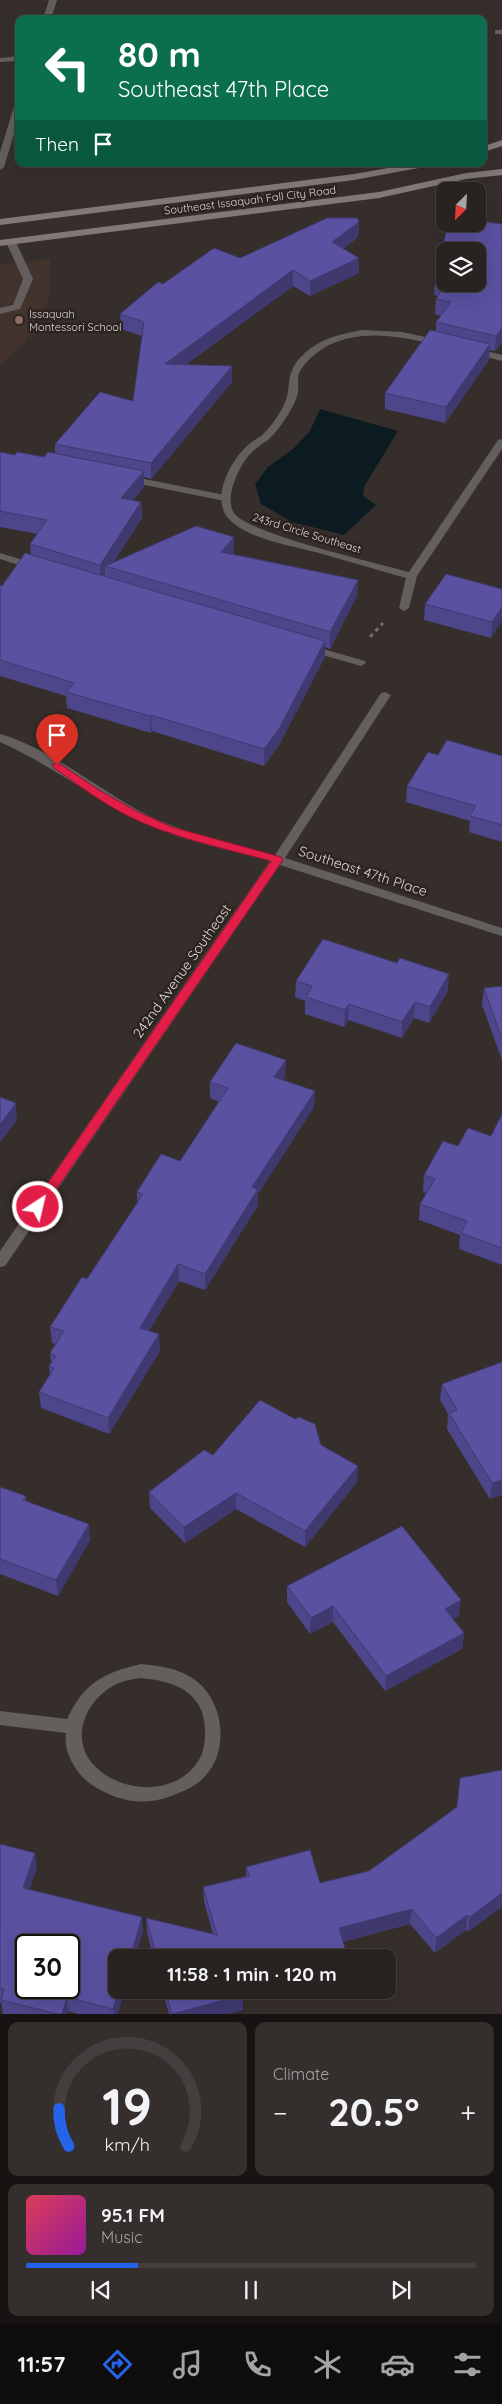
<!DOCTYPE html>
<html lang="en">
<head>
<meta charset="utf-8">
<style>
	:root { --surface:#282220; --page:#342f2d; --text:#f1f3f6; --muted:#a5a4a5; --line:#443f3e; --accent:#2563eb }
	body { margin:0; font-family:Quicksand,sans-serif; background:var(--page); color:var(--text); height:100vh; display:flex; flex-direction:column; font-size:19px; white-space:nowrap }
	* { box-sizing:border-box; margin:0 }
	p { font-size:16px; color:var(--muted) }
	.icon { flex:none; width:28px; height:28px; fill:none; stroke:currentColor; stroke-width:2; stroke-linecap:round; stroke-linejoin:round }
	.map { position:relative; height:2014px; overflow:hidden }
	.side { display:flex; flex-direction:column; gap:8px; padding:8px; background:#161312; flex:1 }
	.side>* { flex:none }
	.hud { position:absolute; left:15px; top:15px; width:472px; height:152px; border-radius:10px; box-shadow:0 5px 20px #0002,0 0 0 1px var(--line); background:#0b6e4f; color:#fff; overflow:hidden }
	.needle { width:32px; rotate:204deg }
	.fabs { position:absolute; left:436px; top:182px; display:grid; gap:10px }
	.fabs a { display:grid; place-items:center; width:50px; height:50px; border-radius:10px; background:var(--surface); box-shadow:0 5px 20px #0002,0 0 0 1px var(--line); font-size:25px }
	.speed { position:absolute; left:15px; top:1934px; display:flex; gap:10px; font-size:25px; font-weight:700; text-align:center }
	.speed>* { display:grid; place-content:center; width:65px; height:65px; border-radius:50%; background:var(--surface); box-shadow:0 5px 20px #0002,0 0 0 1px var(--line); line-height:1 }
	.speed .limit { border:2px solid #111; border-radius:8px; background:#fff; color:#111 }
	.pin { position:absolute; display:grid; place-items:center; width:42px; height:42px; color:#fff; margin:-51px -21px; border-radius:50% 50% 50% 0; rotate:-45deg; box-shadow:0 0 5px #0007 }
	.pin .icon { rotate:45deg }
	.me { position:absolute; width:55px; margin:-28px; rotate:35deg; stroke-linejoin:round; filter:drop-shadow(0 0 4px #0008) }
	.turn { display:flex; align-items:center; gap:18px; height:105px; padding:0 20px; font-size:22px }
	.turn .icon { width:65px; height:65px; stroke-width:2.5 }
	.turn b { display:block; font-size:35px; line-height:42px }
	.then { display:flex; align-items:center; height:48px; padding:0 20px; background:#0003; gap:10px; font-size:19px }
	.big { font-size:38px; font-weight:700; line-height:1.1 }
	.side .widget { flex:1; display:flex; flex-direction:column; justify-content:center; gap:8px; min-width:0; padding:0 18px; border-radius:10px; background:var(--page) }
	.side .dial { align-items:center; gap:0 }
	.dial svg { height:130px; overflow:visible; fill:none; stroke:var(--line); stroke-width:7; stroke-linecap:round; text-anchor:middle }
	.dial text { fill:var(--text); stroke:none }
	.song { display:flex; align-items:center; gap:15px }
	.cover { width:60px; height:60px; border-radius:8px; background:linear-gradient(135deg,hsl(350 70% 55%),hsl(300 70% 35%)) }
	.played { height:5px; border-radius:2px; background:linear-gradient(90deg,var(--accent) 25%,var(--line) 25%) }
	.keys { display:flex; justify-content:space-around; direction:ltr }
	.heat { display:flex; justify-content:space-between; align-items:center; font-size:28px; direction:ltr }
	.side .tiles { flex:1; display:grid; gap:8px; grid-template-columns:1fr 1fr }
	.widget:last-child { grid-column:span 2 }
	.trip { position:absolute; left:108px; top:1949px; width:288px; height:50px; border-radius:10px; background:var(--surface); box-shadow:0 5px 20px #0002,0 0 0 1px var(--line); font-weight:700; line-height:50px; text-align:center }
	.dock { display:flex; height:80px; justify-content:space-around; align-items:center; background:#100e0d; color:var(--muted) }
	.dock .icon { width:35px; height:35px }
	.dock .selected { color:var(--accent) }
	.dock b { font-size:22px; color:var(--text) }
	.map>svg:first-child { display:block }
	.built { fill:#42332c }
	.water { fill:#0c1b22 }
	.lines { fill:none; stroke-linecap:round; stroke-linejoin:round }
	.path { stroke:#756e6b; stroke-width:3; stroke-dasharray:4 4; stroke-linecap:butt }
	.lane { fill:#645f5d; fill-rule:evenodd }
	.street { fill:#645f5d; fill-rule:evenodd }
	.secondary { fill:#807976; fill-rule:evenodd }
	.wall { fill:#4d468a; fill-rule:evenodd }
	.shaded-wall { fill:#3f3970 }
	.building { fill:#5a51a0; stroke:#3f3970; fill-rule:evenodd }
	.route { fill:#e11d48; stroke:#92132f }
	.education-dot { fill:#8d6e63; stroke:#2c2420; stroke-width:2 }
	.labels { text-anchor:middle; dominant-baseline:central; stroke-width:5; stroke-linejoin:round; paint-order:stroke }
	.far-street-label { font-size:11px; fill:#ddd8d5; stroke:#2c2420 }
	.far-poi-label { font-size:11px; fill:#ddd8d5; stroke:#2c2420; text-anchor:start }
	.street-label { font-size:14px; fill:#ddd8d5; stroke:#2c2420 }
</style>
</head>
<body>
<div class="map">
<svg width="502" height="2014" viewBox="0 0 502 2014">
	<rect width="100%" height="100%" fill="#362e2a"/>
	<!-- built -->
	<path class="built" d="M50,259V297L25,343L0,365V265Z"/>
	<!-- water -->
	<path class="water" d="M320,409L398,431L364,487L363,496L376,505L344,535L292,522L261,504L255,484L268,467L294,448L310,431Z"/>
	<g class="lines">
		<!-- path -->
		<path class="path" d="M370,637L383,623"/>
		<!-- lane -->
		<g class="lane">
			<path d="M49,0H57L51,19H43Z"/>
			<rect x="495" y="30" width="7" height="4"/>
			<path d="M19,56V61L0,62V58Z"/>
			<path d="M16,100H19V118L4,167L0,170V152Z"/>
			<path d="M11,239L16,242L33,279L20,309L0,314V308L13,305L23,279L6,242Z"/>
			<path d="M129,476L225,495L230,498L225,501L125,481V477Z"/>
			<path d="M0,553L39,565L40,567L35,570L0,559Z"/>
			<path d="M309,645L365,661L366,663L361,666L305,650L304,648L305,646Z"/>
		</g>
		<!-- street -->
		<g class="street">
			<path d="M362,330L402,332L444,341L446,343L441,346C405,337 364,328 329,345C319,350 304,362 299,373C297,379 299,386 298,392C297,399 293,406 289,413C283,422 277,432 268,440C262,444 256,448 250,454C239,466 224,498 234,513C249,534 378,563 409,572L498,440L502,439V449L417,576L409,608L404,611L399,608L406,578C377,570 348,561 319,553C293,546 246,539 228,518C212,499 228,466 243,450C248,444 255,440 261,436C269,429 276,419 282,409C295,386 281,374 306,352C322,338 341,334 362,330Z"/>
			<path d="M475,348L502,355V361L472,353V349Z"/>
			<path d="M385,692L391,695L285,858L502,928V936L280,865L5,1266L0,1267V1251L270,861C226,849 181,841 140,821C92,797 49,764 0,742V734C48,747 102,792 147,815C188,835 232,843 275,855L381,693Z"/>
			<path d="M141,1664C160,1666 179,1668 195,1680C223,1700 230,1749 206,1775C197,1786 184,1791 171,1796C143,1807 117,1801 92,1785C76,1774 63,1752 66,1733L0,1725V1711L67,1719C84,1683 103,1673 141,1664ZM141,1678C174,1681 206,1692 205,1733C205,1741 204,1751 200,1758C178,1798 118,1794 92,1763C69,1736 88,1696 119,1683C126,1680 134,1679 141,1678Z"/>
		</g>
		<!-- secondary -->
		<g class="secondary">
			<path d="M502,140V146L484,152V146Z"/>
			<path d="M411,164H428L424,167L354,180L0,225V219L354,174Z"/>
			<path d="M502,169V175L466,179L379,198L0,246V240L379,192L466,173Z"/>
		</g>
	</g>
	<!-- wall -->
	<g class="wall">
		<path d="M478,221L502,224V342L495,351L490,350L489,360L445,423L385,409V393L430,330L436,331V322L441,316L435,314L436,299L438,296L434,295L435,279L448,224H478ZM445,251H478V284H445Z"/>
		<path d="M359,222L358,237L343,249L359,273L310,296L293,286L185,365L232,382L151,479L144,477V487L133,500L141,502L142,518L113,563L234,537V553L233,554L358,580L357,596L330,649L325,647V657L279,745L264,766L152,731L151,733L67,708L66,696L0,676V585L2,586L31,554L30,544L38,534L0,527V452L15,455L44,457L55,454V444L133,401L142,336L121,329L120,314L163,284L240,258Z"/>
		<path d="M502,589L491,638L424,620L425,604Z"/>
		<path d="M438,755L502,756V842L469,832L470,821L406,802L407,786Z"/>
		<path d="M296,981L448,991L429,1023L414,1018L402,1038L348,1020L344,1027L305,1014V1001L295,997Z"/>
		<path d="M502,986V1060L482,1005L484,988Z"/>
		<path d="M285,1077L283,1080L315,1091L314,1107L258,1194V1205L205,1290L179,1281L149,1331L160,1351L109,1434L41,1408L39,1392L50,1376L49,1366L51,1363L50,1353L56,1344L52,1343L50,1327L87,1279L137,1203V1192L180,1161L219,1102L210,1098V1082Z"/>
		<path d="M502,1114V1265L459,1249L460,1235L419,1220L420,1204L427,1193L423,1192L424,1175L458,1146L491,1136Z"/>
		<path d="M502,1362V1495L490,1499L447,1429L448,1414L440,1400L442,1384Z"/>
		<path d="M321,1445L358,1466L357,1482L305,1547L236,1509L185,1543L150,1508L149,1492L213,1455Z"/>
		<path d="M0,1487L26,1496V1501L90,1540L58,1596L0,1574Z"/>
		<path d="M287,1586L459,1616L453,1619L464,1633L462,1649L385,1691L333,1622L310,1634L287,1602Z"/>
		<path d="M502,1770L468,1932L466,1930L435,1953L410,1924L343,1942L345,1958H153L147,1932L146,1918L213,1934L204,1902L203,1887L246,1876V1867L320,1883L369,1871L457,1807Z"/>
		<path d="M0,1844L37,1868L29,1889L143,1931L135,1958H116L118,2014H78L68,2011L67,2014H3L1,2002H0Z"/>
		<path d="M162,1990H242L243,1995V2010L227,2014H169Z"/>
	</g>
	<!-- shaded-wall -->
	<g class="shaded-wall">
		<path d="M359,222L358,237L331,257L332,242Z"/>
		<path d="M359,258V273L310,296V281Z"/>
		<path d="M293,270V286L165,380V364Z"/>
		<path d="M502,328V342L495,351L496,336Z"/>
		<path d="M490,344L489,360L445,423L446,407Z"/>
		<path d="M232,366V382L151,479V463Z"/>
		<path d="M144,471V487L122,514L121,498Z"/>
		<path d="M141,502L142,518L110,568L105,566V574L101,581L100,565Z"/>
		<path d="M234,537V553L221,568V552Z"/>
		<path d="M358,580L357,596L330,649V632Z"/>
		<path d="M502,607V621L491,638L492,622Z"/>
		<path d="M325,641V657L279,745L264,766V749Z"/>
		<path d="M151,715L152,731L151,733L150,716Z"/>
		<path d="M449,974L448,991L429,1023L430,1007Z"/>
		<path d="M415,1002L414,1018L402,1038V1022Z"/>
		<path d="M349,1004L348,1020L344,1027L345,1010Z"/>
		<path d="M286,1060L285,1077L274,1093V1077Z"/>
		<path d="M315,1091L314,1107L258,1194V1205L205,1290V1274L252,1187Z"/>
		<path d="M16,1103L17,1120L0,1143V1125Z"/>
		<path d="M178,1264L179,1281L141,1344L140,1328Z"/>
		<path d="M159,1334L160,1351L109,1434L108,1418Z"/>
		<path d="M358,1466L357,1482L305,1547V1531Z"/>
		<path d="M502,1480V1495L490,1499L492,1483Z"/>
		<path d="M236,1493V1509L185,1543L184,1527Z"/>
		<path d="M89,1524L90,1540L58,1596L56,1580Z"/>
		<path d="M461,1600L459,1616L444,1624L445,1609Z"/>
		<path d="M333,1606V1622L310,1634L311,1618Z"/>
		<path d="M464,1633L462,1649L385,1691L386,1676Z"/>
		<path d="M35,1853L37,1868L25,1903L23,1888Z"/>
		<path d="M502,1893V1907L468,1932L470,1917Z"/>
		<path d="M412,1909L410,1924L338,1943L339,1928Z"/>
		<path d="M467,1915L466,1930L435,1953L436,1938Z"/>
		<path d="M142,1917L143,1931L135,1958H130Z"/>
		<path d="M345,1948V1958H311Z"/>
		<path d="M119,1990H125L118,2014H114L113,2009Z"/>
		<path d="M243,1995V2010L227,2014H173Z"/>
		<path d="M67,1997L68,2011L67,2014H62Z"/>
	</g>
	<!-- building -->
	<g class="building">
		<path d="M327,218H357L359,222L332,242L359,258L310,281L293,270L165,364L232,366L151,463L55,444L100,392L133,401L144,322L120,314L158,282L163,284L214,248L240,258Z"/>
		<path d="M478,221L502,224V328L496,336L436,322L451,302L436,299L446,284H478V251H445V282L435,279L448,224H478Z"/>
		<path d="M430,330L490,344L446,407L385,393Z"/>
		<path d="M0,452L15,455L17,452L44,457L48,452L144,471L121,498L141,502L100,565L30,544L47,520L0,511Z"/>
		<path d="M196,526L234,537L221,552L358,580L330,632L105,566Z"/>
		<path d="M25,553L325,641L279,729L264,749L151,715L150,716L66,692L74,683L0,660V585L2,586Z"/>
		<path d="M446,574L502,589V607L492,622L425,604Z"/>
		<path d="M447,740L502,756V825L470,816L476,806L407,786L428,752L438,755Z"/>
		<path d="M323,939L397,963L400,958L449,974L430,1007L415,1002L402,1022L349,1004L345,1010L306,997L312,986L296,981Z"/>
		<path d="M502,986V1039L484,988Z"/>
		<path d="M236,1043L286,1060L274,1077L315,1091L252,1187L258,1189L205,1274L178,1264L140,1328L159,1334L108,1418L39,1392L54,1368L49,1366L56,1356L50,1353L64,1331L50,1327L82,1277L87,1279L143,1194L137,1192L161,1154L180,1161L228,1088L210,1082Z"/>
		<path d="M0,1097L16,1103L0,1125Z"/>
		<path d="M502,1114V1248L461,1233L467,1221L420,1204L435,1179L424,1175L443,1141L458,1146L468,1128L491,1136Z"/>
		<path d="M502,1362V1480L492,1483L449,1413L457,1410L442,1384Z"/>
		<path d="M260,1400L295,1419L299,1417L315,1424L321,1445L358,1466L305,1531L236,1493L184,1527L149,1492L204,1450L213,1455Z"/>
		<path d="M0,1487L26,1496L23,1500L89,1524L56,1580L0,1559Z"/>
		<path d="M402,1526L461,1600L445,1609L464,1633L386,1676L333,1606L311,1618L287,1586Z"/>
		<path d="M502,1770V1893L470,1917L467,1915L436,1938L412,1909L339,1928L345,1948L311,1958H157L146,1918L217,1935L203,1887L250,1876L246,1867L310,1850L320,1883L369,1871L457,1807L460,1778Z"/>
		<path d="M0,1844L35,1853L23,1888L142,1917L130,1958H116V1990H119L113,2009L67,1997L62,2014H58L1,2000L4,1989L0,1988ZM26,1945H69V1988H26Z"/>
		<path d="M165,1990H242L243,1995L172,2014Z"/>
	</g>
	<!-- route -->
	<path class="route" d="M57,762L99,790L136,811L172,827L281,857L283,860L42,1210L38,1211L32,1207L34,1203L271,861C223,848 172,838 128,816C101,802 78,785 54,768L52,765Z"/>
	<!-- markers -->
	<circle class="education-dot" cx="19" cy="320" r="5"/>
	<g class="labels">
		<!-- far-street labels -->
		<g class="far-street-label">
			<text transform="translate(250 200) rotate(-7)">Southeast Issaquah Fall City Road</text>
			<text transform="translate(307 533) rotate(17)">243rd Circle Southeast</text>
		</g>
		<!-- far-poi labels -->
		<g class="far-poi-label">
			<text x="29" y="314">Issaquah<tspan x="29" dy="13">Montessori School</tspan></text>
		</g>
		<!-- street labels -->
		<g class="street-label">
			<text transform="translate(363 871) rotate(18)">Southeast 47th Place</text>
			<text transform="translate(182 971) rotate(-55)">242nd Avenue Southeast</text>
		</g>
	</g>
</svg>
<div class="fabs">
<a><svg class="needle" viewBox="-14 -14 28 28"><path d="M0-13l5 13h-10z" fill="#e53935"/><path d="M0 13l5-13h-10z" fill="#a5a4a5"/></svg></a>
<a><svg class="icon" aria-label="layers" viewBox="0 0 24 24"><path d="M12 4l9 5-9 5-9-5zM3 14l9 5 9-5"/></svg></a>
</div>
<div class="speed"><div class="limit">30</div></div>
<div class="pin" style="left:57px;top:765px;background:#d93025"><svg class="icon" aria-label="arrive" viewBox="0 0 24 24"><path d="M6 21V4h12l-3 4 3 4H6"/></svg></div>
<svg class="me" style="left:38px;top:1207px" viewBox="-20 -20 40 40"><circle r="17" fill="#e11d48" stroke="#fff" stroke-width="3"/><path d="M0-11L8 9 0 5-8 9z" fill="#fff"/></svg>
<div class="trip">11:58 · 1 min · 120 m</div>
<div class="hud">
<div class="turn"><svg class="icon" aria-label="left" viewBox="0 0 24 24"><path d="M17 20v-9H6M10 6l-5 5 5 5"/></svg><div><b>80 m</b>Southeast 47th Place</div></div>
<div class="then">Then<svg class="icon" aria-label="arrive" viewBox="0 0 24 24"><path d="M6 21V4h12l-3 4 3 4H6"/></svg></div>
</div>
</div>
<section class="side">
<div class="tiles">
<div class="widget dial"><svg viewBox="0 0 100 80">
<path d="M14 69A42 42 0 1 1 86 69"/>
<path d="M14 69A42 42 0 0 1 8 46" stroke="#2563eb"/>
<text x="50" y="56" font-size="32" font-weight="700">19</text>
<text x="50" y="72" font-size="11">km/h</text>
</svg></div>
<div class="widget"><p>Climate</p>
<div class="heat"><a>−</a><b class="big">20.5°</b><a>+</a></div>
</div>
<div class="widget">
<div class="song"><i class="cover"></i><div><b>95.1 FM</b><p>Music</p></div></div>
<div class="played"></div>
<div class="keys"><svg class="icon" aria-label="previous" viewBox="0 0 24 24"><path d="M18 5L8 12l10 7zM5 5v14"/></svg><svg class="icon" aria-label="pause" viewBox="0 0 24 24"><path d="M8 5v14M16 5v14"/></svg><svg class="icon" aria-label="next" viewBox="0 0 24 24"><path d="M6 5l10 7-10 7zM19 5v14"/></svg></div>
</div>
</div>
</section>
<nav class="dock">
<b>11:57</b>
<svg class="icon selected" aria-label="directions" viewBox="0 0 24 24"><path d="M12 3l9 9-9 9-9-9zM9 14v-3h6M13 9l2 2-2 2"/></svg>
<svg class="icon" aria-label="music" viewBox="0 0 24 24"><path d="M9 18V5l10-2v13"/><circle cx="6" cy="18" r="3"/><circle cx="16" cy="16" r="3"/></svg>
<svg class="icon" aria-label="phone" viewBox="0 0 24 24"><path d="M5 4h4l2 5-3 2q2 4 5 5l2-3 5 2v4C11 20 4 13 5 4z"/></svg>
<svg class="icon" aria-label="climate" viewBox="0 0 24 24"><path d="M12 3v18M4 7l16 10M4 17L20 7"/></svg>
<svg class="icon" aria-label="car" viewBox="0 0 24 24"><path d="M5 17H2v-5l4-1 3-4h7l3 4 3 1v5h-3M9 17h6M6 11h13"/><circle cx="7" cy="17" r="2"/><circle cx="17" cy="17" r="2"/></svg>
<svg class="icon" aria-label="filters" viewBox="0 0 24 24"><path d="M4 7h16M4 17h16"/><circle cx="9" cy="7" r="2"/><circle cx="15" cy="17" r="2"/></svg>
</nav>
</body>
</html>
